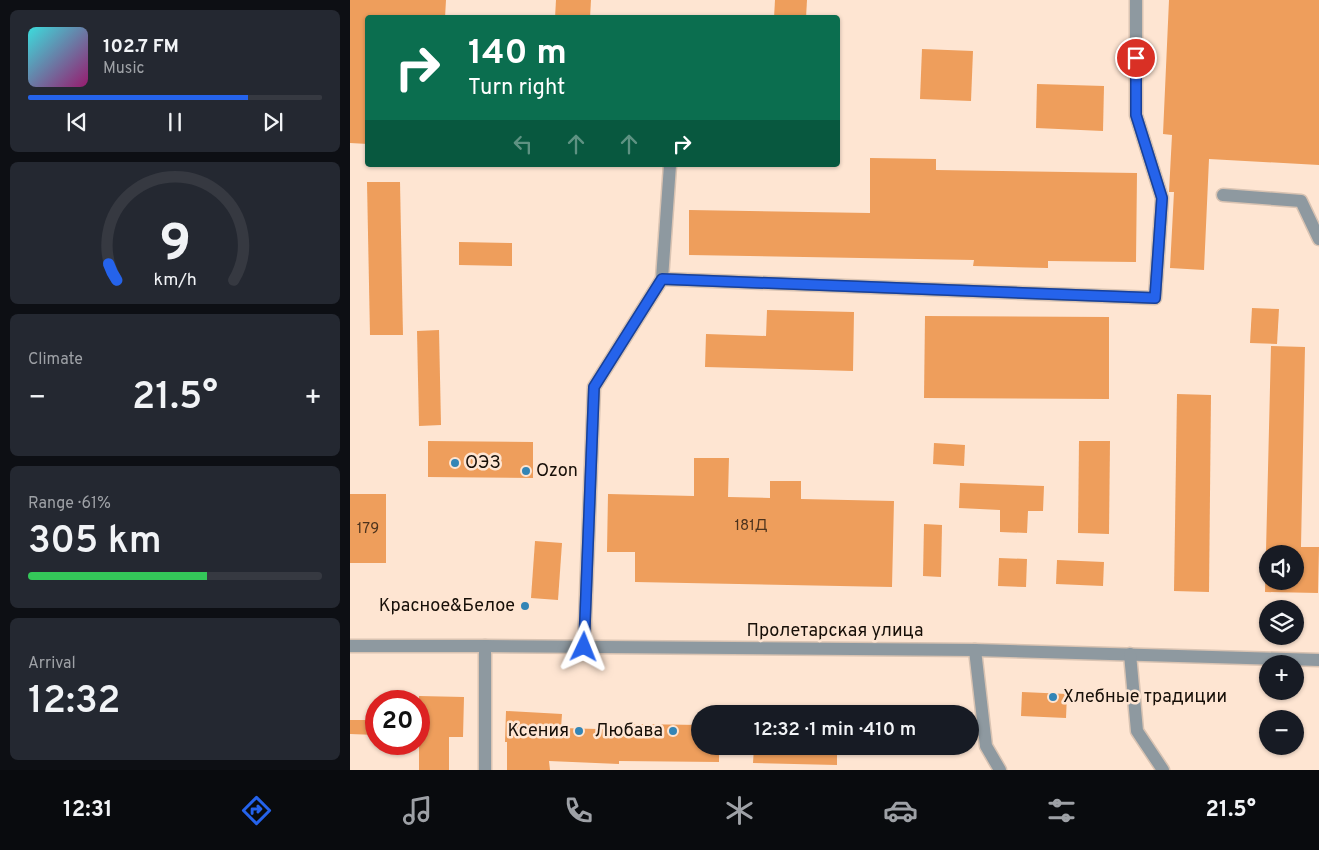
<!DOCTYPE html>
<html lang="en">
<head>
<meta charset="utf-8">
<style>
	:root { --surface:#171b24; --page:#242831; --text:#f1f3f6; --muted:#9ea1a6; --line:#363941; --accent:#2563eb }
	body { margin:0; font-family:Overpass,sans-serif; background:var(--page); color:var(--text); height:100vh; display:flex; flex-direction:column; font-size:19px; white-space:nowrap }
	* { box-sizing:border-box; margin:0 }
	p { font-size:16px; color:var(--muted) }
	.icon { flex:none; width:28px; height:28px; fill:none; stroke:currentColor; stroke-width:2; stroke-linecap:round; stroke-linejoin:round }
	.map { position:relative; flex:1; overflow:hidden }
	.drawer { display:flex; flex-direction:column; gap:10px; padding:10px; background:#0d0f14; width:350px }
	.drawer>* { flex:none }
	.banner { position:absolute; left:15px; top:15px; width:475px; height:152px; border-radius:5px; box-shadow:0 1px 4px #0004; background:#0b6e4f; color:#fff; overflow:hidden }
	.controls { position:absolute; left:909px; top:545px; display:grid; gap:10px }
	.controls a { display:grid; place-items:center; width:45px; height:45px; border-radius:50%; background:var(--surface); box-shadow:0 1px 4px #0004; font-size:25px }
	.speed { position:absolute; left:15px; top:690px; display:flex; gap:10px; font-size:25px; font-weight:700; text-align:center }
	.speed>* { display:grid; place-content:center; width:65px; height:65px; border-radius:50%; background:var(--surface); box-shadow:0 1px 4px #0004; line-height:1 }
	.speed .limit { border:8px solid #d22; background:#fff; color:#111 }
	.pin { position:absolute; display:grid; place-items:center; width:42px; height:42px; color:#fff; margin:-21px; border:2px solid #fff; border-radius:50%; box-shadow:0 1px 5px #0007 }
	.me { position:absolute; width:55px; margin:-28px; rotate:2deg; stroke-linejoin:round; filter:drop-shadow(0 0 4px #0008) }
	.turn { display:flex; align-items:center; gap:18px; height:105px; padding:0 20px; font-size:22px }
	.turn .icon { width:65px; height:65px; stroke-width:2.5 }
	.turn b { display:block; font-size:35px; line-height:42px }
	.lanes { display:flex; align-items:center; height:48px; padding:0 20px; background:#0003; justify-content:center; gap:25px; direction:ltr }
	.lanes .off { opacity:.35 }
	.big { font-size:38px; font-weight:600; line-height:1.1 }
	.drawer .tile { flex:1; display:flex; flex-direction:column; justify-content:center; gap:8px; min-width:0; padding:0 18px; border-radius:8px; background:var(--page) }
	.drawer .dial { align-items:center; gap:0 }
	.dial svg { height:130px; overflow:visible; fill:none; stroke:var(--line); stroke-width:7; stroke-linecap:round; text-anchor:middle }
	.dial text { fill:var(--text); stroke:none }
	.song { display:flex; align-items:center; gap:15px }
	.cover { width:60px; height:60px; border-radius:8px; background:linear-gradient(135deg,hsl(180 70% 55%),hsl(320 70% 35%)) }
	.played { height:5px; border-radius:2px; background:linear-gradient(90deg,var(--accent) 75%,var(--line) 75%) }
	.keys { display:flex; justify-content:space-around; direction:ltr }
	.heat { display:flex; justify-content:space-between; align-items:center; font-size:28px; direction:ltr }
	.charge { height:8px; border-radius:4px; background:linear-gradient(90deg,#34c759 61%,var(--line) 0) }
	.trip { position:absolute; left:341px; top:705px; width:288px; height:50px; border-radius:25px; background:var(--surface); box-shadow:0 1px 4px #0004; font-weight:600; line-height:50px; text-align:center }
	.tab-bar { display:flex; height:80px; justify-content:space-around; align-items:center; background:#090b0e; color:var(--muted) }
	.tab-bar .icon { width:35px; height:35px }
	.tab-bar .current { color:var(--accent) }
	.tab-bar b { font-size:22px; color:var(--text) }
	main { display:flex; flex:1; min-height:0 }
	.map>svg:first-child { display:block }
	.building { fill:#ee9e5c; fill-rule:evenodd }
	.lines { fill:none; stroke-linecap:round; stroke-linejoin:round }
	.minor-casing { stroke:#d9c3b2; stroke-width:15 }
	.minor { stroke:#8e99a0; stroke-width:12 }
	.route-casing { stroke:#184099; stroke-width:12 }
	.route { stroke:#2563eb; stroke-width:9 }
	.poi-dot { fill:#3385b6; stroke:#fee5d2; stroke-width:2 }
	.labels { text-anchor:middle; dominant-baseline:central; stroke-width:5; stroke-linejoin:round; paint-order:stroke }
	.number-label { font-size:15px; fill:#4d331d }
	.poi-label { font-size:18px; fill:#170f08; stroke:#fee5d2; text-anchor:start }
	.street-label { font-size:18px; fill:#170f08; stroke:#fee5d2 }
</style>
</head>
<body>
<main>
<section class="drawer">
<div class="tile">
<div class="song"><i class="cover"></i><div><b>102.7 FM</b><p>Music</p></div></div>
<div class="played"></div>
<div class="keys"><svg class="icon" aria-label="previous" viewBox="0 0 24 24"><path d="M18 5L8 12l10 7zM5 5v14"/></svg><svg class="icon" aria-label="pause" viewBox="0 0 24 24"><path d="M8 5v14M16 5v14"/></svg><svg class="icon" aria-label="next" viewBox="0 0 24 24"><path d="M6 5l10 7-10 7zM19 5v14"/></svg></div>
</div>
<div class="tile dial"><svg viewBox="0 0 100 80">
<path d="M14 69A42 42 0 1 1 86 69"/>
<path d="M14 69A42 42 0 0 1 9 59" stroke="#2563eb"/>
<text x="50" y="56" font-size="32" font-weight="700">9</text>
<text x="50" y="72" font-size="11">km/h</text>
</svg></div>
<div class="tile"><p>Climate</p>
<div class="heat"><a>−</a><b class="big">21.5°</b><a>+</a></div>
</div>
<div class="tile"><p>Range · 61%</p><b class="big">305 km</b><div class="charge"></div></div>
<div class="tile"><p>Arrival</p><b class="big">12:32</b></div>
</section>
<div class="map">
<svg width="969" height="770" viewBox="0 0 969 770">
	<rect width="100%" height="100%" fill="#fee5d2"/>
	<!-- building -->
	<g class="building">
		<path d="M0,0H96L95,18H18V144L0,143Z"/>
		<path d="M206,0H241L240,18H205Z"/>
		<path d="M425,0H457L456,18H424Z"/>
		<path d="M819,0H969V165L859,159L854,270L820,268L824,192H819L822,135L813,134Z"/>
		<path d="M572,49L623,51L621,101L570,99Z"/>
		<path d="M687,84L754,86L753,131L686,128Z"/>
		<path d="M520,158L586,159V170L787,173L786,262L698,261V268L623,266L624,260L339,255V210L520,213Z"/>
		<path d="M17,182H50L53,335H20Z"/>
		<path d="M109,242L162,243V266L109,265Z"/>
		<path d="M902,308L929,309L927,344L900,343Z"/>
		<path d="M417,310L504,312L503,371L355,367L356,334L416,336Z"/>
		<path d="M575,316L759,317V399L574,398Z"/>
		<path d="M89,330L91,425L69,426L67,331Z"/>
		<path d="M921,346L955,347L951,547H969L968,593L915,592ZM918,554H945V581H918Z"/>
		<path d="M827,394L861,395L859,592L824,591Z"/>
		<path d="M78,441L183,442V478L78,477Z"/>
		<path d="M729,441H760L759,534L728,533Z"/>
		<path d="M584,443L615,445L614,466L583,464Z"/>
		<path d="M344,458H379L378,497L420,498V481H451V499L544,501L542,587L285,582V552H257L258,494L344,496Z"/>
		<path d="M610,483L694,486L693,511H678L677,533L650,532V510L609,508Z"/>
		<rect x="0" y="494" width="36" height="69"/>
		<path d="M574,524L592,525L591,577L573,576Z"/>
		<path d="M185,541L212,543L208,600L181,598Z"/>
		<path d="M649,558L677,559L676,587L648,586Z"/>
		<path d="M707,560L754,562L753,586L706,584Z"/>
		<path d="M672,692L717,694L716,718L671,716Z"/>
		<path d="M69,696L114,697L113,737H99V770H69Z"/>
		<path d="M156,711L212,714L211,728L284,730V724L350,725V746H369V762L269,761V764L199,761L200,770H157V742H155Z"/>
		<path d="M0,720H26V735L0,734Z"/>
		<path d="M404,746H487V765L403,763Z"/>
	</g>
	<g class="lines">
		<defs>
			<g id="minor">
				<path d="M873,195L951,201L969,239"/>
				<path d="M312,279L320,165"/>
				<path d="M0,646H135L625,650L969,660"/>
				<path d="M234,647L244,387L312,279L805,298L812,198L786,115V0"/>
				<path d="M625,650L636,746L650,770"/>
				<path d="M780,654L787,731L813,770"/>
				<path d="M135,770V646"/>
			</g>
		</defs>
		<!-- minor casing -->
		<use href="#minor" class="minor-casing"/>
		<!-- minor -->
		<use href="#minor" class="minor"/>
	</g>
	<g class="lines">
		<defs>
			<path id="route" d="M234,647L244,387L312,279L805,298L812,198L786,115V58"/>
		</defs>
		<!-- route casing -->
		<use href="#route" class="route-casing"/>
		<!-- route -->
		<use href="#route" class="route"/>
	</g>
	<!-- markers -->
	<g class="poi-dot">
		<circle cx="105" cy="463" r="5"/>
		<circle cx="176" cy="471" r="5"/>
		<circle cx="175" cy="606" r="5"/>
		<circle cx="703" cy="697" r="5"/>
		<circle cx="229" cy="731" r="5"/>
		<circle cx="323" cy="731" r="5"/>
	</g>
	<g class="labels">
		<!-- number labels -->
		<g class="number-label">
			<text x="401" y="526">181Д</text>
			<text x="18" y="529">179</text>
		</g>
		<!-- poi labels -->
		<g class="poi-label">
			<text x="115" y="463">ОЭЗ</text>
			<text x="186" y="471">Ozon</text>
			<text x="165" y="606" text-anchor="end">Красное&amp;Белое</text>
			<text x="713" y="697">Хлебные традиции</text>
			<text x="219" y="731" text-anchor="end">Ксения</text>
			<text x="313" y="731" text-anchor="end">Любава</text>
		</g>
		<!-- street labels -->
		<g class="street-label">
			<text x="485" y="631">Пролетарская улица</text>
		</g>
	</g>
</svg>
<div class="controls">
<a><svg class="icon" aria-label="sound" viewBox="0 0 24 24"><path d="M4 9h4l5-4v14l-5-4H4zM17 9q2 3 0 6"/></svg></a>
<a><svg class="icon" aria-label="layers" viewBox="0 0 24 24"><path d="M12 4l9 5-9 5-9-5zM3 14l9 5 9-5"/></svg></a>
<a>+</a>
<a>−</a>
</div>
<div class="speed"><div class="limit">20</div></div>
<div class="pin" style="left:786px;top:58px;background:#d93025"><svg class="icon" aria-label="arrive" viewBox="0 0 24 24"><path d="M6 21V4h12l-3 4 3 4H6"/></svg></div>
<svg class="me" style="left:234px;top:647px" viewBox="-20 -20 40 40"><path d="M0-17L14 15 0 8-14 15z" fill="#2563eb" stroke="#fff" stroke-width="4"/></svg>
<div class="trip">12:32 · 1 min · 410 m</div>
<div class="banner">
<div class="turn"><svg class="icon" aria-label="right" viewBox="0 0 24 24"><path d="M7 20v-9h11M14 6l5 5-5 5"/></svg><div><b>140 m</b>Turn right</div></div>
<div class="lanes"><svg class="icon off" aria-label="left" viewBox="0 0 24 24"><path d="M17 20v-9H6M10 6l-5 5 5 5"/></svg><svg class="icon off" aria-label="ahead" viewBox="0 0 24 24"><path d="M12 20V5M6 11l6-6 6 6"/></svg><svg class="icon off" aria-label="ahead" viewBox="0 0 24 24"><path d="M12 20V5M6 11l6-6 6 6"/></svg><svg class="icon" aria-label="right" viewBox="0 0 24 24"><path d="M7 20v-9h11M14 6l5 5-5 5"/></svg></div>
</div>
</div>
</main>
<nav class="tab-bar">
<b>12:31</b>
<svg class="icon current" aria-label="directions" viewBox="0 0 24 24"><path d="M12 3l9 9-9 9-9-9zM9 14v-3h6M13 9l2 2-2 2"/></svg>
<svg class="icon" aria-label="music" viewBox="0 0 24 24"><path d="M9 18V5l10-2v13"/><circle cx="6" cy="18" r="3"/><circle cx="16" cy="16" r="3"/></svg>
<svg class="icon" aria-label="phone" viewBox="0 0 24 24"><path d="M5 4h4l2 5-3 2q2 4 5 5l2-3 5 2v4C11 20 4 13 5 4z"/></svg>
<svg class="icon" aria-label="climate" viewBox="0 0 24 24"><path d="M12 3v18M4 7l16 10M4 17L20 7"/></svg>
<svg class="icon" aria-label="car" viewBox="0 0 24 24"><path d="M5 17H2v-5l4-1 3-4h7l3 4 3 1v5h-3M9 17h6M6 11h13"/><circle cx="7" cy="17" r="2"/><circle cx="17" cy="17" r="2"/></svg>
<svg class="icon" aria-label="filters" viewBox="0 0 24 24"><path d="M4 7h16M4 17h16"/><circle cx="9" cy="7" r="2"/><circle cx="15" cy="17" r="2"/></svg>
<b>21.5°</b>
</nav>
</body>
</html>
